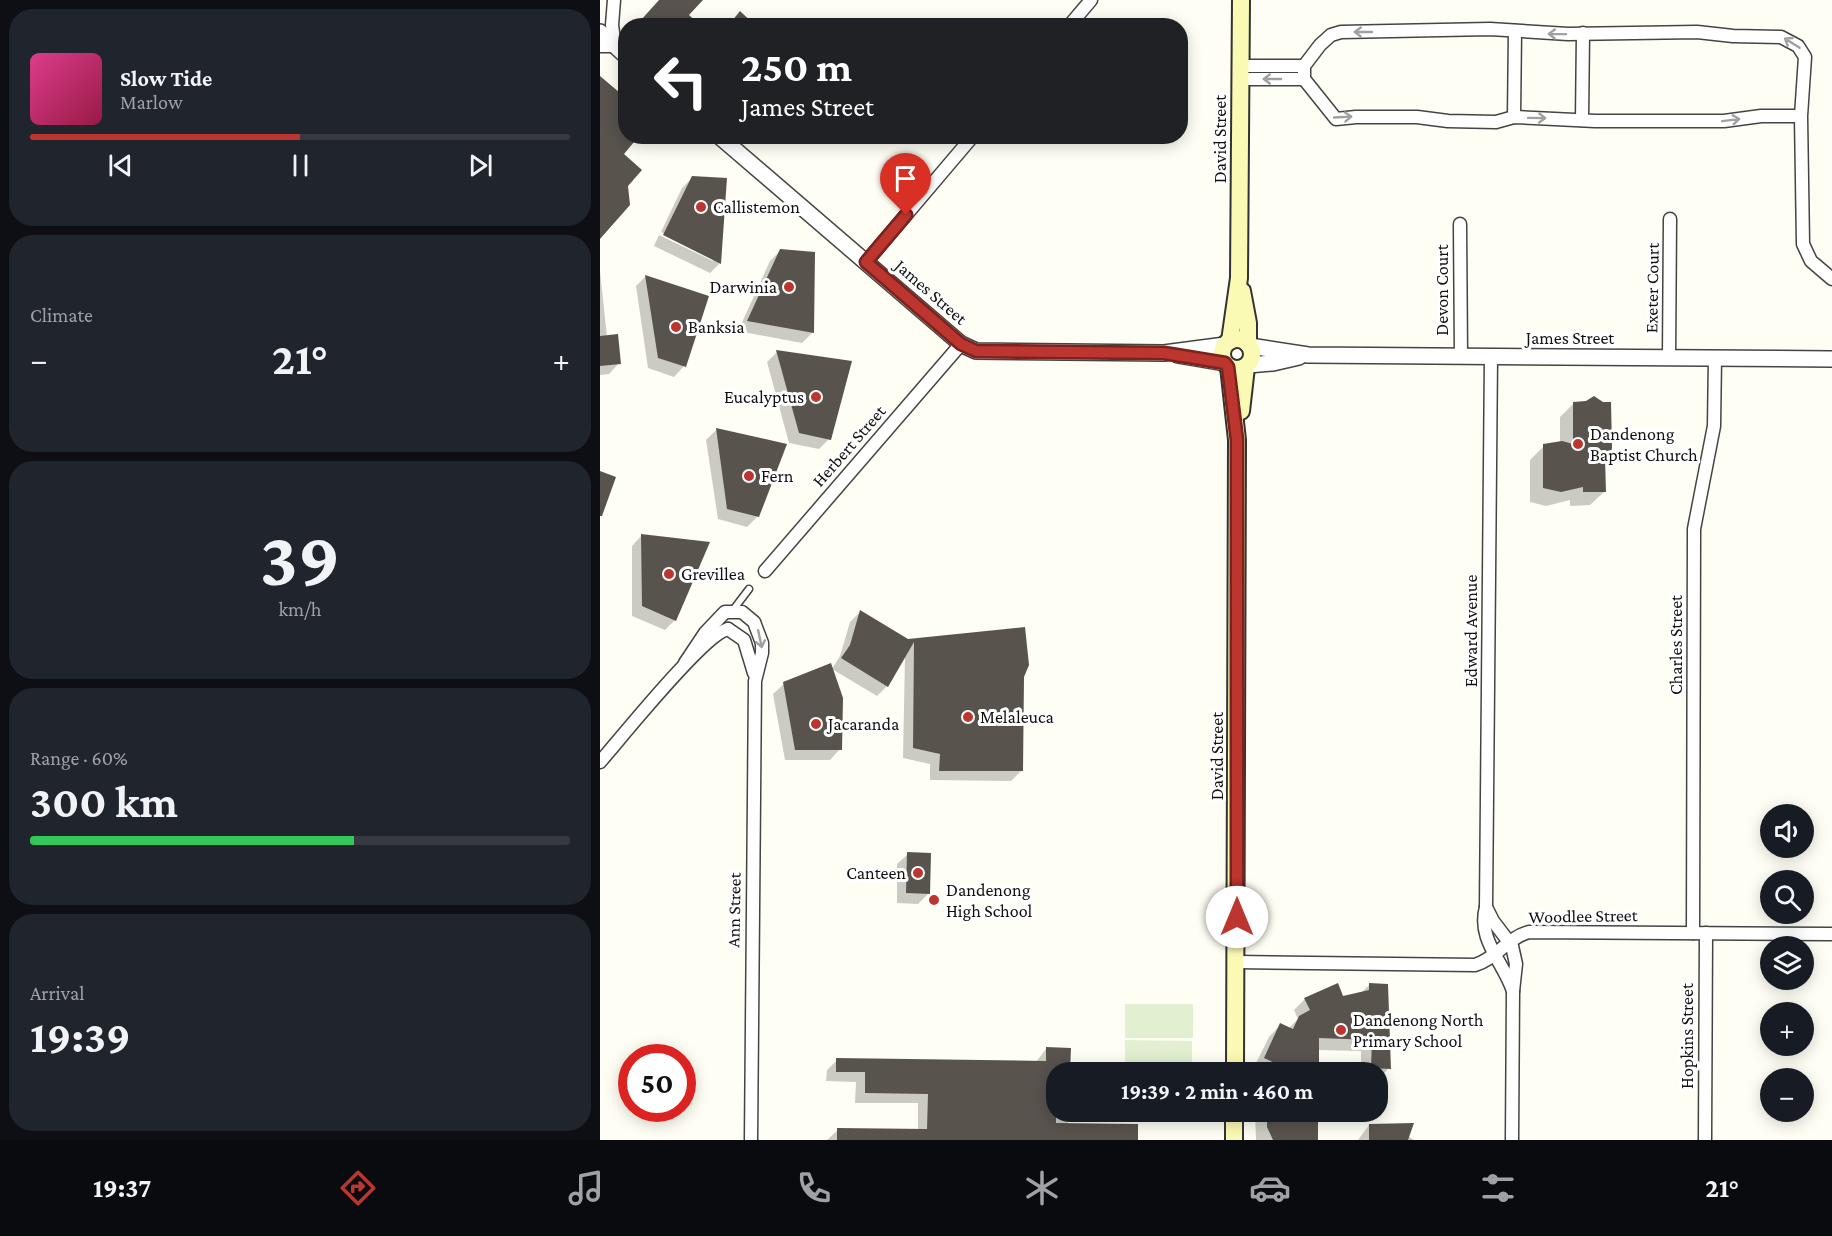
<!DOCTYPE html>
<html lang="en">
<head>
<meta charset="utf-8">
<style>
	:root { --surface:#171b24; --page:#20242c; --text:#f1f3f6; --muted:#9ea1a6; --line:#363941; --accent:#bc352e }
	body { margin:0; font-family:"Crimson Pro",serif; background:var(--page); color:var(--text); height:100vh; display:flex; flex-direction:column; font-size:22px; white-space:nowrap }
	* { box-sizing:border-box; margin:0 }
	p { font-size:20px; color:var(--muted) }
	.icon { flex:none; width:33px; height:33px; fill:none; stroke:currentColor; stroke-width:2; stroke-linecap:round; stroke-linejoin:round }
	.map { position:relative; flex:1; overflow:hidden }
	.sheet { display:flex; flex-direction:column; gap:9px; padding:9px; background:#0d0f14; width:600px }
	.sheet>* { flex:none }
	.top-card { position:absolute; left:18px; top:18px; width:570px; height:126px; border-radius:24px; box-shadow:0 3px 15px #0003; background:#202124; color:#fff; overflow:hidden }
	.tools { position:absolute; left:1160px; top:804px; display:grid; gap:12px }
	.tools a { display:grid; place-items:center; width:54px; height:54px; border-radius:50%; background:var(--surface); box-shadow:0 3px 15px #0003; font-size:30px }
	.speed { position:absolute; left:18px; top:1044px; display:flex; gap:12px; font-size:30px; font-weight:700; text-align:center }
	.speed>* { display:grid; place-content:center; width:78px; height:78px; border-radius:50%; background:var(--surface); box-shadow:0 3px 15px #0003; line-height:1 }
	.speed .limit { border:9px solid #d22; background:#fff; color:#111 }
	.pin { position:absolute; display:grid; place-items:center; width:51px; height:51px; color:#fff; margin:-62px -26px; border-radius:50% 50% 50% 0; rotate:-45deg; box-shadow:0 0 6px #0007 }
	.pin .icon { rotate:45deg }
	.me { position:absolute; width:66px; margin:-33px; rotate:0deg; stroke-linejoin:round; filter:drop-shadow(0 0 4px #0008) }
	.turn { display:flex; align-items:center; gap:21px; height:126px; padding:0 24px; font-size:27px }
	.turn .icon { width:78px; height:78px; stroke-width:2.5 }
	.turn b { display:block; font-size:42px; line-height:51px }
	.big { font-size:45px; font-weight:700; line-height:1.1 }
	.sheet .widget { flex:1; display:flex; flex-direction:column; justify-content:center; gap:9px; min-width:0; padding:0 21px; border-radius:24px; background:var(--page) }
	.sheet .dial { align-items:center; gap:0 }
	.dial b { font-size:78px; line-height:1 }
	.song { display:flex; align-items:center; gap:18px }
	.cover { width:72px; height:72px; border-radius:9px; background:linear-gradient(135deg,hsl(330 70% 55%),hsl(340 70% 35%)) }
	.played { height:6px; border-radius:3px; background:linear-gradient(90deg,var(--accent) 50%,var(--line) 50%) }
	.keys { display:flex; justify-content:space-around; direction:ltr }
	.heat { display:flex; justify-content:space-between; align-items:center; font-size:33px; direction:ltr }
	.charge { height:9px; border-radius:4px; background:linear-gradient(90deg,#34c759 60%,var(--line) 0) }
	.trip { position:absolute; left:446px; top:1062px; width:342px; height:60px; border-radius:24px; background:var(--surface); box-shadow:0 3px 15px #0003; font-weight:700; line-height:60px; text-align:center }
	.menu { display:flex; height:96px; justify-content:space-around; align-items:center; background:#090b0e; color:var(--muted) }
	.menu .icon { width:42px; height:42px }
	.menu .current { color:var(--accent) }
	.menu b { font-size:27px; color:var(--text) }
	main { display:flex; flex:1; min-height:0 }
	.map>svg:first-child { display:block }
	.pitch { fill:#e2f0d1 }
	.shadow { fill:#0003 }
	.building { fill:#59534e }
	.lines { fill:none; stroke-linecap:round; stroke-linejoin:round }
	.service-casing { stroke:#444; stroke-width:9 }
	.minor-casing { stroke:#444; stroke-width:15 }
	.tertiary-casing { stroke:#444; stroke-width:18 }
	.secondary-casing { stroke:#333; stroke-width:20 }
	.service { stroke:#fff; stroke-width:6 }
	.minor { stroke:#fff; stroke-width:12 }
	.tertiary { stroke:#fff; stroke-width:15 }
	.secondary { stroke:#fbfab4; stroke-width:16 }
	.oneway { stroke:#a0a0a0 }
	.route-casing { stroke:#7a221e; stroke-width:15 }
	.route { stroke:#bc352e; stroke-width:10 }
	.poi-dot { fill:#bc352e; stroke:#fff; stroke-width:2 }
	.labels { text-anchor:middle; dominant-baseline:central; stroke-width:6; stroke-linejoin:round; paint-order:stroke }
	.street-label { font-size:18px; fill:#111; stroke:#fff }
	.poi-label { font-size:18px; fill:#111; stroke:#fff; text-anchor:start }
</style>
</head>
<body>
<main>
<section class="sheet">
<div class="widget">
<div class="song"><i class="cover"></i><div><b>Slow Tide</b><p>Marlow</p></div></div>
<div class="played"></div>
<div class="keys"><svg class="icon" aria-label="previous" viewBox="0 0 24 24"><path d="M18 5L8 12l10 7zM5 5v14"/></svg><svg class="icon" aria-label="pause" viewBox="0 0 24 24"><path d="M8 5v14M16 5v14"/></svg><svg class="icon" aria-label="next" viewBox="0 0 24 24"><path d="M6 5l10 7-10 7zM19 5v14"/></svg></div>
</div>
<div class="widget"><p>Climate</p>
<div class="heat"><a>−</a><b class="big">21°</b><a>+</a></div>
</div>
<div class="widget dial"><b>39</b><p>km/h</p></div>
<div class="widget"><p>Range · 60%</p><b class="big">300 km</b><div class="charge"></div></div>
<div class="widget"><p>Arrival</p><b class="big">19:39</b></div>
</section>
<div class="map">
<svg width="1232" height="1140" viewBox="0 0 1232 1140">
	<rect width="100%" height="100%" fill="#fefef5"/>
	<!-- pitch -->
	<g class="pitch">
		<rect x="525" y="1004" width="68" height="34"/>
		<path d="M525,1040L592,1041V1072H525Z"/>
	</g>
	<!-- shadow -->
	<g class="shadow">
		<path d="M60,0H101L87,15L99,26H38Z"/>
		<path d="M93,177L120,263L110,273L54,246L59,235L113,261V258L61,232L82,188Z"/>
		<path d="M181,250L213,332L202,343L138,331L170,261Z"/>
		<path d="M0,271L7,337L19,363L9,374L0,375Z"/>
		<path d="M46,276L107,297L84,366L74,377L48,368L36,286Z"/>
		<path d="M177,352L229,439L219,449L189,443L167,362Z"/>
		<path d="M974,403L1009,456L1004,461V492L990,505L970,506V500L946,506L930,502V460L944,446L960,443V417Z"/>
		<path d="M116,430L158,516L147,527L118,519L106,440Z"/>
		<path d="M42,535L75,620L65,630L32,616V546Z"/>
		<path d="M260,612L307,641L424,629L421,771L411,781L330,780V764L303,758L305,656L287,686L277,696L232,669L240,656L250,622Z"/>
		<path d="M184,684L240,749L230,760H185L173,694Z"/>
		<path d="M308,854L328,894L318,904L297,903V864Z"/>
		<path d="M769,985L789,1068L778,1079L777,1072H761V1051L717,1050V1072H660L653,1069L669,1037L680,1025L688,1029L698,1019L694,1010L705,999L742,998L761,993Z"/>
		<path d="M446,1049H469V1072H456V1112H468V1125L536,1140H227L238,1130L318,1131V1103H255L256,1082L226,1081L227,1070L237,1060L436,1062Z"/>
		<path d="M655,1112H716V1140H656Z"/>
		<path d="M769,1125L808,1136L814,1140H758Z"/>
	</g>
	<!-- building -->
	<g class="building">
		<path d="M59,0H103L89,15L101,26H47L41,20Z"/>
		<path d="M140,11L156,26H128Z"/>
		<path d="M0,76L26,98V136H39L24,154L42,170L28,186L30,205L0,239Z"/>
		<path d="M92,176L127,178L121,264L63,235Z"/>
		<path d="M180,249L215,252L214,333L147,321Z"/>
		<path d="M45,275L109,296L86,367L58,358Z"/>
		<path d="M18,334L21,364L0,366V336Z"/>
		<path d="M176,350L252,361L231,440L199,433Z"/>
		<path d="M994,396L1003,402H1011L1012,448L1010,457H1005L1006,492H983V487L961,492L943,488V444L962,441L973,444V402L986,401Z"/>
		<path d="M116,428L187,444L159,517L127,509Z"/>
		<path d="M0,471L16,477L2,516H0Z"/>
		<path d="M41,534L110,542L76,621L42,606Z"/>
		<path d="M260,610L308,639L425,627L429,665L424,677L423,771H339L340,754L313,748L314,642L288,687L241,658L250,645Z"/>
		<path d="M231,663L243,698L242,750H195L183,682Z"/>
		<path d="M307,852L331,853L330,894L306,893Z"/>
		<path d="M738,983L743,996L769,990V983L788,984L791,1069L771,1068L772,1040L719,1038V1072H673L677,1064L664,1058L680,1023L693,1029L699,1016L710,1010L704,998Z"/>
		<path d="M446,1047L471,1048L470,1072H456V1123L538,1124V1140H237V1128L327,1129L328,1094L265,1093V1072H236V1058L446,1061Z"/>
		<path d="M667,1112H718V1140H673L667,1127Z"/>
		<path d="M814,1123L808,1140H769V1124Z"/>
	</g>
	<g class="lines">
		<defs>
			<path id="service" d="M133,610L149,589"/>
			<g id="minor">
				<path d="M469,26L491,0"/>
				<path d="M0,46H15L12,25L14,0"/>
				<path d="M640,66H704"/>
				<path d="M640,79H704"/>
				<path d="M1201,116H1161L1124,121H995L914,117L896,122L848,121L817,117H756L736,119L704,79V66L720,45L731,35L741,32L890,29L968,34L1097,32L1133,36L1181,37L1198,46L1205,57L1201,116L1203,244L1211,261L1232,279"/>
				<path d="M914,117L915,31"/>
				<path d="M982,120L983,33"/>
				<path d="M860,224L861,356"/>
				<path d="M266,262L373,136"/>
				<path d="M891,356L886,907C877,940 903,961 913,991"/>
				<path d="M1069,358L1070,219"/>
				<path d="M165,571L361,344"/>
				<path d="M128,629L144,640L154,673"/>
				<path d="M85,663L105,633L125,612H142L154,622L162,643V653L155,681L151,1140"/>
				<path d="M0,762C21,738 104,634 128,629"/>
				<path d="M886,907L893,921L912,946L916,964L913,991L912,1140"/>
				<path d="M1093,933L1094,529L1114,426L1115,358"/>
				<path d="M637,962L875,965C896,959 907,938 929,932L1232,934"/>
				<path d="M1105,1140L1106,933"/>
			</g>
			<g id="tertiary">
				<path d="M0,32L26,56"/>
				<path d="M119,136L361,344L376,351L564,353L625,345"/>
				<path d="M650,346L708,355L1232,359"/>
				<path d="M578,355L625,363"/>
				<path d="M648,365L673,363L699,357"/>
			</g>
			<g id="secondary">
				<path d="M642,291L648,323V344"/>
				<circle cx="637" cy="354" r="15"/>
				<path d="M630,341L639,278L641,0"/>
				<path d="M629,367L637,440L635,1072"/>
				<path d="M641,411L646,367"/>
				<path d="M634,1140V1112"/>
			</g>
		</defs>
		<!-- service casing -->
		<use href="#service" class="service-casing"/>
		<!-- minor casing -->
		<use href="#minor" class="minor-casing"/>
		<!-- tertiary casing -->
		<use href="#tertiary" class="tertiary-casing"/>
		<!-- secondary casing -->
		<use href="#secondary" class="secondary-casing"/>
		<!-- service -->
		<use href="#service" class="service"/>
		<!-- minor -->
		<use href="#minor" class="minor"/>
		<!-- tertiary -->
		<use href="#tertiary" class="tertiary"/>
		<!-- secondary -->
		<use href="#secondary" class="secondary"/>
	</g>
	<!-- one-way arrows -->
	<defs><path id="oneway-shaft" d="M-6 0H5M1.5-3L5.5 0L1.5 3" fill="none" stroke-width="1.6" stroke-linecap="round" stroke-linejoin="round" transform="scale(1.5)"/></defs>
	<g class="oneway">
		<use href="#oneway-shaft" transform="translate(763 32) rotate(180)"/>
		<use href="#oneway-shaft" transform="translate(957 34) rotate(-179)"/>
		<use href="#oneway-shaft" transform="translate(1192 43) rotate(-148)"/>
		<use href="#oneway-shaft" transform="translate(672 79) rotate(180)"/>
		<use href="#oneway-shaft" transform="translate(743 117) rotate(-3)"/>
		<use href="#oneway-shaft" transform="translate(937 118) rotate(1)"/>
		<use href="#oneway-shaft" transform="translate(1131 120) rotate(-7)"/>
		<use href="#oneway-shaft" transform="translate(160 639) rotate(78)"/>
	</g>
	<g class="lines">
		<defs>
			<path id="route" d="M306,215L266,262L361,344L376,351L564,353L625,363L628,367L637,440V917"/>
		</defs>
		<!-- route casing -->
		<use href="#route" class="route-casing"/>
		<!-- route -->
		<use href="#route" class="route"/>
	</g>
	<!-- markers -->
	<g class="poi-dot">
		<circle cx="101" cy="207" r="6"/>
		<circle cx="189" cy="287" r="6"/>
		<circle cx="76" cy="327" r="6"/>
		<circle cx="216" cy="397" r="6"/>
		<circle cx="978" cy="444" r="6"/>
		<circle cx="149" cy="476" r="6"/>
		<circle cx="69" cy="574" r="6"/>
		<circle cx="368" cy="717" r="6"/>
		<circle cx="216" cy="724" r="6"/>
		<circle cx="318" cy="873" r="6"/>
		<circle cx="334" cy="900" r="6"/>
		<circle cx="741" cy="1030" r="6"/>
	</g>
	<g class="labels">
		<!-- street labels -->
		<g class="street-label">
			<text transform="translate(620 139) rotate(-90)">David Street</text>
			<text transform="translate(1052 288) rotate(-89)">Exeter Court</text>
			<text transform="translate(842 290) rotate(-90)">Devon Court</text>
			<text transform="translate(331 292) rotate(41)">James Street</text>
			<text x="970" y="338">James Street</text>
			<text transform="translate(249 446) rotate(-49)">Herbert Street</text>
			<text transform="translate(871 631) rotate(-90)">Edward Avenue</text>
			<text transform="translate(1076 645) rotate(-90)">Charles Street</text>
			<text transform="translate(617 756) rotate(-90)">David Street</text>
			<text transform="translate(134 910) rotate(-89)">Ann Street</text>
			<text transform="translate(983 916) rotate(-1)">Woodlee Street</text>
			<text transform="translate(1087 1036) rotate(-90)">Hopkins Street</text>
		</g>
		<!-- poi labels -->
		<g class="poi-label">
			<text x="113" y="207">Callistemon</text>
			<text x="177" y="287" text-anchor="end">Darwinia</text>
			<text x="88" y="327">Banksia</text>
			<text x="204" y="397" text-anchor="end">Eucalyptus</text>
			<text x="990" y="434">Dandenong<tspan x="990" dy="21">Baptist Church</tspan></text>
			<text x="161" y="476">Fern</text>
			<text x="81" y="574">Grevillea</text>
			<text x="380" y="717">Melaleuca</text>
			<text x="228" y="724">Jacaranda</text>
			<text x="306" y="873" text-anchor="end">Canteen</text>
			<text x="346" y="890">Dandenong<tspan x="346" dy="21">High School</tspan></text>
			<text x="753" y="1020">Dandenong North<tspan x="753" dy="21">Primary School</tspan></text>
		</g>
	</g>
</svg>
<div class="tools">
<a><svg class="icon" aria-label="sound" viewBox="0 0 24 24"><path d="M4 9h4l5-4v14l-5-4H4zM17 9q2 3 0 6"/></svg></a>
<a><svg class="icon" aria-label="search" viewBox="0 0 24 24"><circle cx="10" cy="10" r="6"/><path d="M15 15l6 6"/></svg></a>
<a><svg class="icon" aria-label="layers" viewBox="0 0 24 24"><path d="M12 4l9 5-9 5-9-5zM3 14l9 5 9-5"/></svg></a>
<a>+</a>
<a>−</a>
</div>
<div class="speed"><div class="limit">50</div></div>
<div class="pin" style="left:306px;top:215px;background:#d93025"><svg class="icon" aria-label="arrive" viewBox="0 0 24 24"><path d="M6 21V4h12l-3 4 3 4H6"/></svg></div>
<svg class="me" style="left:637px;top:917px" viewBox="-20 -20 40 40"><circle r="19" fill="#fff"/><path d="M0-13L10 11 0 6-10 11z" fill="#bc352e"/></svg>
<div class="trip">19:39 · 2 min · 460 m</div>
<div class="top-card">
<div class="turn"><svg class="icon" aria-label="left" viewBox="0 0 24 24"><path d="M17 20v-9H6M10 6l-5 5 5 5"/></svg><div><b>250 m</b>James Street</div></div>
</div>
</div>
</main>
<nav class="menu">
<b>19:37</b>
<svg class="icon current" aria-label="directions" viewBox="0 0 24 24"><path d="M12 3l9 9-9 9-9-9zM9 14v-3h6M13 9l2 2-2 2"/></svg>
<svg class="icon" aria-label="music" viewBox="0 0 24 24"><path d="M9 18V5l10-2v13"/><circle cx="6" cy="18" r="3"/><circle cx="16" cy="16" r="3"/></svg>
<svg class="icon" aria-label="phone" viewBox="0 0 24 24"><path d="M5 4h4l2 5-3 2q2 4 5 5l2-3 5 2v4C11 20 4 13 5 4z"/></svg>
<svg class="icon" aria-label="climate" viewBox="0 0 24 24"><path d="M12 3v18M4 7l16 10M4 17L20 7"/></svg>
<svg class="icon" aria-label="car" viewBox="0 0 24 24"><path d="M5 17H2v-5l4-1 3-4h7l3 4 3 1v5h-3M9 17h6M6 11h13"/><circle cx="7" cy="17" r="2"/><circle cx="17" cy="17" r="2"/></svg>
<svg class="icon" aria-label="filters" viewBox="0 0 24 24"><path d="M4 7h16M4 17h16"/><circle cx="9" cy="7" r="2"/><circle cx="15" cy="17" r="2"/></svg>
<b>21°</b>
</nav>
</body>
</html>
